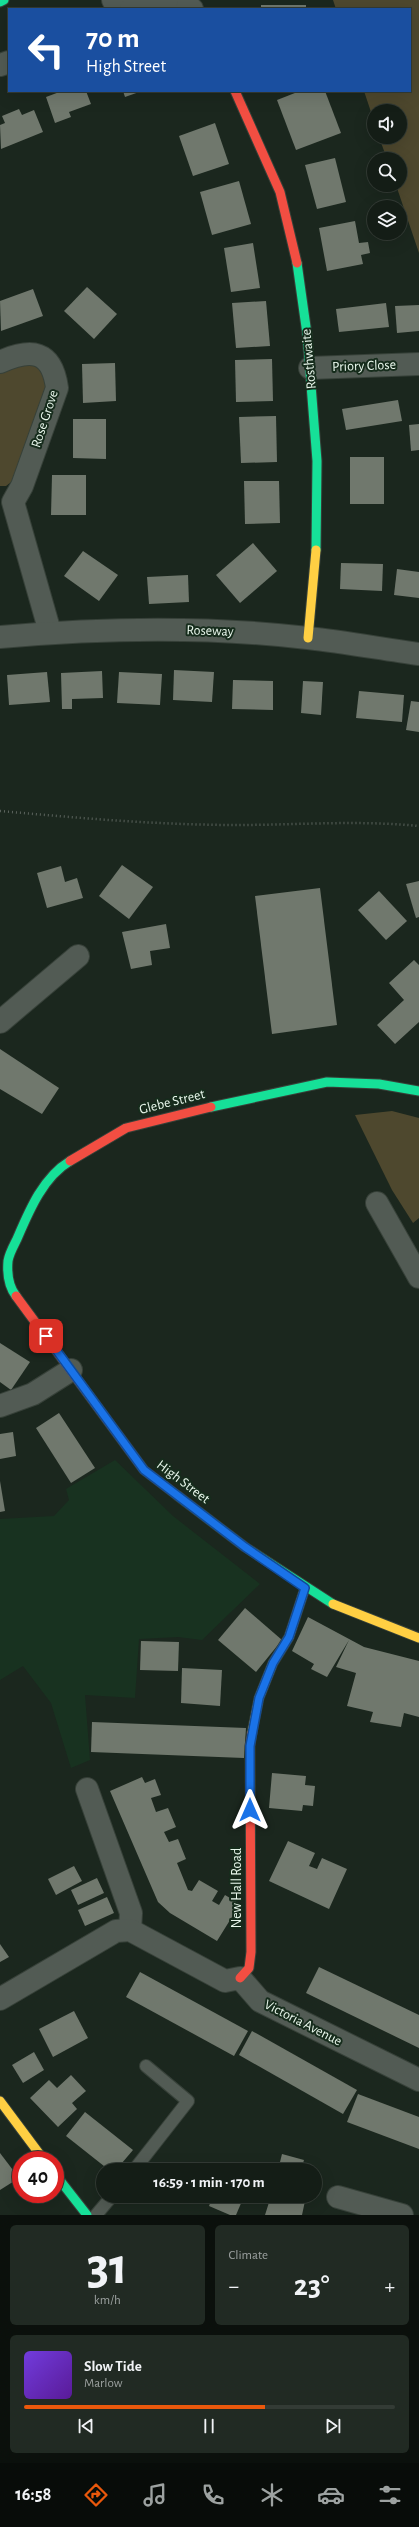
<!DOCTYPE html>
<html lang="en">
<head>
<meta charset="utf-8">
<style>
	:root { --surface:#141d16; --page:#212a23; --text:#f1f3f6; --muted:#9da2a1; --line:#333b35; --accent:#ea580c }
	body { margin:0; font-family:"Alegreya Sans",sans-serif; background:var(--page); color:var(--text); height:100vh; display:flex; flex-direction:column; font-size:15px; white-space:nowrap }
	* { box-sizing:border-box; margin:0 }
	p { font-size:13px; color:var(--muted) }
	.icon { flex:none; width:22px; height:22px; fill:none; stroke:currentColor; stroke-width:2; stroke-linecap:round; stroke-linejoin:round }
	.map { position:relative; height:2215px; overflow:hidden }
	.drawer { display:flex; flex-direction:column; gap:10px; padding:10px; background:#0b100c; flex:1 }
	.drawer>* { flex:none }
	.guide { position:absolute; left:8px; top:8px; width:403px; height:84px; border-radius:0px; box-shadow:0 4px 16px #0002,0 0 0 1px var(--line); background:#1a4fa0; color:#fff; overflow:hidden }
	.fabs { position:absolute; left:367px; top:104px; display:grid; gap:8px }
	.fabs a { display:grid; place-items:center; width:40px; height:40px; border-radius:50%; background:var(--surface); box-shadow:0 4px 16px #0002,0 0 0 1px var(--line); font-size:20px }
	.speed { position:absolute; left:12px; top:2151px; display:flex; gap:8px; font-size:20px; font-weight:700; text-align:center }
	.speed>* { display:grid; place-content:center; width:52px; height:52px; border-radius:50%; background:var(--surface); box-shadow:0 4px 16px #0002,0 0 0 1px var(--line); line-height:1 }
	.speed .limit { border:6px solid #d22; background:#fff; color:#111 }
	.pin { position:absolute; display:grid; place-items:center; width:34px; height:34px; color:#fff; margin:-17px; border-radius:8px; box-shadow:0 2px 6px #0006 }
	.me { position:absolute; width:44px; margin:-22px; rotate:0deg; stroke-linejoin:round; filter:drop-shadow(0 0 3px #0008) }
	.turn { display:flex; align-items:center; gap:14px; height:84px; padding:0 12px; font-size:18px }
	.turn .icon { width:52px; height:52px; stroke-width:2.5 }
	.turn b { display:block; font-size:28px; line-height:34px }
	.big { font-size:30px; font-weight:700; line-height:1.1 }
	.drawer .tile { flex:1; display:flex; flex-direction:column; justify-content:center; gap:6px; min-width:0; padding:0 14px; border-radius:6px; background:var(--page) }
	.drawer .dial { align-items:center; gap:0 }
	.dial b { font-size:52px; line-height:1 }
	.song { display:flex; align-items:center; gap:12px }
	.cover { width:48px; height:48px; border-radius:6px; background:linear-gradient(135deg,hsl(260 70% 55%),hsl(270 70% 35%)) }
	.played { height:4px; border-radius:2px; background:linear-gradient(90deg,var(--accent) 65%,var(--line) 65%) }
	.keys { display:flex; justify-content:space-around; direction:ltr }
	.heat { display:flex; justify-content:space-between; align-items:center; font-size:22px; direction:ltr }
	.drawer .tiles { flex:1; display:grid; gap:10px; grid-template-columns:1fr 1fr }
	.tile:last-child { grid-column:span 2 }
	.trip { position:absolute; left:96px; top:2163px; width:226px; height:40px; border-radius:20px; background:var(--surface); box-shadow:0 4px 16px #0002,0 0 0 1px var(--line); font-weight:700; line-height:40px; text-align:center }
	.menu { display:flex; height:64px; justify-content:space-around; align-items:center; background:#080c09; color:var(--muted) }
	.menu .icon { width:28px; height:28px }
	.menu .active { color:var(--accent) }
	.menu b { font-size:18px; color:var(--text) }
	.map>svg:first-child { display:block }
	.built { fill:#183220 }
	.green { fill:#4e482e }
	.building { fill:#70786d }
	.lines { fill:none; stroke-linecap:round; stroke-linejoin:round }
	.lane-casing { stroke:#374139; stroke-width:14 }
	.street-casing { stroke:#374139; stroke-width:24 }
	.fast-casing { stroke:#374139; stroke-width:11 }
	.slow-casing { stroke:#374139; stroke-width:11 }
	.jam-casing { stroke:#374139; stroke-width:11 }
	.path { stroke:#5b635d; stroke-width:2.5; stroke-dasharray:1 3; stroke-linecap:butt }
	.lane { stroke:#525b54; stroke-width:12 }
	.street { stroke:#525b54; stroke-width:22 }
	.fast { stroke:#16e098; stroke-width:9 }
	.slow { stroke:#ffcf43; stroke-width:9 }
	.jam { stroke:#f24e42; stroke-width:9 }
	.route-casing { stroke:#114b97; stroke-width:10 }
	.route { stroke:#1a73e8; stroke-width:7 }
	.labels { text-anchor:middle; dominant-baseline:central; stroke-width:4; stroke-linejoin:round; paint-order:stroke }
	.street-label { font-size:14px; fill:#e9f7ec; stroke:#162c1c }
</style>
</head>
<body>
<div class="map">
<svg width="419" height="2215" viewBox="0 0 419 2215">
	<rect width="100%" height="100%" fill="#1b271e"/>
	<!-- built -->
	<path class="built" d="M115,1460L173,1516L260,1584L202,1640L178,1637L139,1639L135,1698L85,1695L90,1760L71,1768L51,1703L23,1666L0,1680V1519L54,1516L69,1500L66,1489Z"/>
	<!-- green -->
	<g class="green">
		<path d="M333,0H419V253L396,185H400V159H387L379,137H400V111H374V121L364,91H410V9H336Z"/>
		<path d="M30,363L40,368L48,389L15,479L6,486H0V372Z"/>
		<path d="M392,1111L419,1118V1218L413,1223L392,1190L355,1115Z"/>
	</g>
	<!-- building -->
	<g class="building">
		<rect x="261" y="5" width="45" height="4"/>
		<path d="M62,91H86L91,104L69,112L71,117L55,123L46,97Z"/>
		<path d="M123,91H142L125,97Z"/>
		<path d="M300,91H325L341,133L296,150L277,100Z"/>
		<path d="M19,109L22,115L34,110L43,132L1,149L0,125L5,123L2,116Z"/>
		<path d="M215,123L229,164L193,176L179,136Z"/>
		<path d="M335,158L346,202L317,209L305,165Z"/>
		<path d="M239,181L251,224L212,235L200,192Z"/>
		<path d="M355,221L359,243L368,242L370,253L361,255L363,264L327,271L319,228Z"/>
		<path d="M253,243L260,288L231,292L224,248Z"/>
		<path d="M87,287L117,314L94,339L64,311Z"/>
		<path d="M33,289L43,316L1,331L0,301Z"/>
		<path d="M266,301L270,346L236,348L232,303Z"/>
		<path d="M386,303L389,327L339,332L336,309Z"/>
		<path d="M419,305V331L397,333L395,306Z"/>
		<path d="M272,359L273,401L236,402L235,360Z"/>
		<path d="M115,363L116,401L83,403L82,364Z"/>
		<path d="M398,400L402,421L346,430L342,409Z"/>
		<path d="M276,416L277,462L241,463L239,417Z"/>
		<path d="M73,419H106V459L73,458Z"/>
		<path d="M419,424V450L411,451L409,425Z"/>
		<rect x="350" y="457" width="34" height="47"/>
		<path d="M52,475H86V515H51Z"/>
		<path d="M244,481H279L280,523L245,524Z"/>
		<path d="M253,543L277,571L240,603L216,575Z"/>
		<path d="M83,551L118,575L99,601L64,576Z"/>
		<path d="M341,563L383,564L382,591L340,589Z"/>
		<path d="M397,569L419,572V598L394,595Z"/>
		<path d="M188,575L189,602L149,604L147,577Z"/>
		<path d="M174,670L214,672L212,702L173,700Z"/>
		<path d="M102,671L103,698L72,699V709H62L61,673Z"/>
		<path d="M47,672L50,702L9,705L7,675Z"/>
		<path d="M119,672L162,674L160,705L117,703Z"/>
		<path d="M233,680L273,681V710L232,709Z"/>
		<path d="M303,681L323,682L321,715L301,713Z"/>
		<path d="M359,691L404,695L402,722L356,718Z"/>
		<path d="M411,701L419,702V732L406,730Z"/>
		<path d="M122,865L153,887L129,919L99,896Z"/>
		<path d="M61,866L65,882L77,878L83,898L47,908L37,873Z"/>
		<path d="M419,881V917L416,918L406,884Z"/>
		<path d="M320,888L337,1025L272,1034L255,896Z"/>
		<path d="M379,891L407,921L386,940L358,910Z"/>
		<path d="M166,924L170,948L150,951L152,965L131,969L122,932Z"/>
		<path d="M414,960L419,965V1022L395,1044L377,1025L404,1000L389,983Z"/>
		<path d="M0,1049L59,1088L42,1114L0,1089Z"/>
		<path d="M0,1343L30,1362L11,1390L0,1382Z"/>
		<path d="M59,1413L95,1468L71,1483L36,1428Z"/>
		<path d="M13,1432L16,1456L0,1459V1434Z"/>
		<path d="M0,1481L5,1511L0,1512Z"/>
		<path d="M245,1608L282,1640L256,1672L218,1640Z"/>
		<path d="M308,1617L364,1647L419,1661V1717L404,1713L401,1727L370,1722L373,1712L347,1706L356,1673L336,1667L349,1640L327,1677L311,1669L314,1664L292,1651Z"/>
		<path d="M141,1641L179,1642L178,1671L140,1670Z"/>
		<path d="M182,1668L222,1670L220,1706L181,1703Z"/>
		<path d="M92,1722L246,1728L244,1758L91,1752Z"/>
		<path d="M272,1773L306,1776L305,1785L315,1786L313,1806L303,1805L302,1811L269,1808Z"/>
		<path d="M142,1777L145,1783L155,1779L161,1795L151,1798L156,1812L168,1808L176,1827L164,1832L169,1842L178,1839L186,1859L177,1863L188,1890L192,1891L199,1880L218,1891L212,1901L219,1905L225,1895L240,1904L217,1941L170,1913L158,1902L110,1791Z"/>
		<path d="M288,1841L315,1853L309,1866L317,1869L322,1858L347,1869L329,1909L269,1881Z"/>
		<path d="M74,1866L82,1881L56,1895L48,1879Z"/>
		<path d="M97,1878L104,1893L78,1905L71,1890Z"/>
		<path d="M107,1897L114,1913L85,1926L78,1910Z"/>
		<path d="M0,1944L9,1957L0,1962Z"/>
		<path d="M319,1967L419,2015V2048L306,1993Z"/>
		<path d="M140,1972L248,2031L234,2056L126,1997Z"/>
		<path d="M74,2011L88,2038L53,2057L39,2029Z"/>
		<path d="M252,2031L357,2090L343,2114L239,2055Z"/>
		<path d="M34,2052L44,2070L23,2083L12,2065Z"/>
		<path d="M71,2075L86,2091L72,2103L77,2109L58,2127L30,2098L49,2080L57,2088Z"/>
		<path d="M358,2094L419,2117V2149L347,2122Z"/>
		<path d="M85,2112L133,2150L116,2170H109L66,2136Z"/>
		<path d="M0,2153L19,2178L0,2190Z"/>
		<path d="M282,2154L304,2160L301,2170H278Z"/>
		<path d="M213,2196H230L242,2201L236,2215H230L209,2206Z"/>
		<path d="M271,2196H298L297,2199L305,2201L302,2215H265Z"/>
	</g>
	<g class="lines">
		<defs>
			<g id="lane">
				<path d="M134,2170L188,2101L146,2066"/>
				<path d="M96,2215L112,2196"/>
			</g>
			<g id="street">
				<path d="M113,0L118,9"/>
				<path d="M177,0L192,9"/>
				<path d="M131,9L154,1L167,0"/>
				<path d="M0,65L9,62"/>
				<path d="M0,362C31,348 52,350 57,388L22,486L13,502L50,632"/>
				<path d="M310,368L419,364"/>
				<path d="M0,637C102,628 206,626 308,638C345,642 382,649 419,654"/>
				<path d="M0,1022L78,956"/>
				<path d="M377,1203L419,1277"/>
				<path d="M0,1406L33,1394L71,1370"/>
				<path d="M87,1789L131,1913L130,1930"/>
				<path d="M0,1999L116,1931L130,1930L225,1981L240,1978L260,2001L419,2080"/>
				<path d="M338,2197L402,2215"/>
			</g>
			<g id="fast">
				<path d="M0,2L4,0"/>
				<path d="M297,263L307,334L317,461L316,550"/>
				<path d="M211,1107L327,1082L379,1084L419,1091"/>
				<path d="M16,1296C9,1287 7,1273 8,1261C9,1254 14,1245 17,1239C29,1211 43,1177 70,1161"/>
				<path d="M178,1496L245,1547L333,1604"/>
				<path d="M55,2174L87,2215"/>
			</g>
			<g id="slow">
				<path d="M308,638L316,550"/>
				<path d="M333,1604L419,1638"/>
				<path d="M252,1733L259,1698L273,1663L289,1637L305,1588"/>
				<path d="M0,2101L44,2160"/>
			</g>
			<g id="jam">
				<path d="M235,91L280,192L297,263"/>
				<path d="M70,1161L126,1128L211,1107"/>
				<path d="M16,1296L144,1470L178,1496"/>
				<path d="M240,1978L249,1968L251,1952L250,1746L252,1733"/>
			</g>
		</defs>
		<!-- lane casing -->
		<use href="#lane" class="lane-casing"/>
		<!-- street casing -->
		<use href="#street" class="street-casing"/>
		<!-- fast casing -->
		<use href="#fast" class="fast-casing"/>
		<!-- slow casing -->
		<use href="#slow" class="slow-casing"/>
		<!-- jam casing -->
		<use href="#jam" class="jam-casing"/>
		<!-- path -->
		<path class="path" d="M0,811C79,818 158,825 237,825C297,825 358,820 419,826"/>
		<!-- lane -->
		<use href="#lane" class="lane"/>
		<!-- street -->
		<use href="#street" class="street"/>
		<!-- fast -->
		<use href="#fast" class="fast"/>
		<!-- slow -->
		<use href="#slow" class="slow"/>
		<!-- jam -->
		<use href="#jam" class="jam"/>
	</g>
	<g class="lines">
		<defs>
			<path id="route" d="M46,1336L144,1470L245,1547L305,1588L289,1637L273,1663L259,1698L250,1746V1810"/>
		</defs>
		<!-- route casing -->
		<use href="#route" class="route-casing"/>
		<!-- route -->
		<use href="#route" class="route"/>
	</g>
	<g class="labels">
		<!-- street labels -->
		<g class="street-label">
			<text transform="translate(309 359) rotate(-95)">Rosthwaite</text>
			<text transform="translate(364 366) rotate(-2)">Priory Close</text>
			<text transform="translate(45 419) rotate(-72)">Rose Grove</text>
			<text transform="translate(210 631) rotate(2)">Roseway</text>
			<text transform="translate(172 1102) rotate(-14)">Glebe Street</text>
			<text transform="translate(183 1482) rotate(37)">High Street</text>
			<text transform="translate(237 1888) rotate(-90)">New Hall Road</text>
			<text transform="translate(303 2023) rotate(27)">Victoria Avenue</text>
		</g>
	</g>
</svg>
<div class="fabs">
<a><svg class="icon" aria-label="sound" viewBox="0 0 24 24"><path d="M4 9h4l5-4v14l-5-4H4zM17 9q2 3 0 6"/></svg></a>
<a><svg class="icon" aria-label="search" viewBox="0 0 24 24"><circle cx="10" cy="10" r="6"/><path d="M15 15l6 6"/></svg></a>
<a><svg class="icon" aria-label="layers" viewBox="0 0 24 24"><path d="M12 4l9 5-9 5-9-5zM3 14l9 5 9-5"/></svg></a>
</div>
<div class="speed"><div class="limit">40</div></div>
<div class="pin" style="left:46px;top:1336px;background:#d93025"><svg class="icon" aria-label="arrive" viewBox="0 0 24 24"><path d="M6 21V4h12l-3 4 3 4H6"/></svg></div>
<svg class="me" style="left:250px;top:1810px" viewBox="-20 -20 40 40"><path d="M0-17L14 15 0 8-14 15z" fill="#1a73e8" stroke="#fff" stroke-width="4"/></svg>
<div class="trip">16:59 · 1 min · 170 m</div>
<div class="guide">
<div class="turn"><svg class="icon" aria-label="left" viewBox="0 0 24 24"><path d="M17 20v-9H6M10 6l-5 5 5 5"/></svg><div><b>70 m</b>High Street</div></div>
</div>
</div>
<section class="drawer">
<div class="tiles">
<div class="tile dial"><b>31</b><p>km/h</p></div>
<div class="tile"><p>Climate</p>
<div class="heat"><a>−</a><b class="big">23°</b><a>+</a></div>
</div>
<div class="tile">
<div class="song"><i class="cover"></i><div><b>Slow Tide</b><p>Marlow</p></div></div>
<div class="played"></div>
<div class="keys"><svg class="icon" aria-label="previous" viewBox="0 0 24 24"><path d="M18 5L8 12l10 7zM5 5v14"/></svg><svg class="icon" aria-label="pause" viewBox="0 0 24 24"><path d="M8 5v14M16 5v14"/></svg><svg class="icon" aria-label="next" viewBox="0 0 24 24"><path d="M6 5l10 7-10 7zM19 5v14"/></svg></div>
</div>
</div>
</section>
<nav class="menu">
<b>16:58</b>
<svg class="icon active" aria-label="directions" viewBox="0 0 24 24"><path d="M12 3l9 9-9 9-9-9zM9 14v-3h6M13 9l2 2-2 2"/></svg>
<svg class="icon" aria-label="music" viewBox="0 0 24 24"><path d="M9 18V5l10-2v13"/><circle cx="6" cy="18" r="3"/><circle cx="16" cy="16" r="3"/></svg>
<svg class="icon" aria-label="phone" viewBox="0 0 24 24"><path d="M5 4h4l2 5-3 2q2 4 5 5l2-3 5 2v4C11 20 4 13 5 4z"/></svg>
<svg class="icon" aria-label="climate" viewBox="0 0 24 24"><path d="M12 3v18M4 7l16 10M4 17L20 7"/></svg>
<svg class="icon" aria-label="car" viewBox="0 0 24 24"><path d="M5 17H2v-5l4-1 3-4h7l3 4 3 1v5h-3M9 17h6M6 11h13"/><circle cx="7" cy="17" r="2"/><circle cx="17" cy="17" r="2"/></svg>
<svg class="icon" aria-label="filters" viewBox="0 0 24 24"><path d="M4 7h16M4 17h16"/><circle cx="9" cy="7" r="2"/><circle cx="15" cy="17" r="2"/></svg>
</nav>
</body>
</html>
